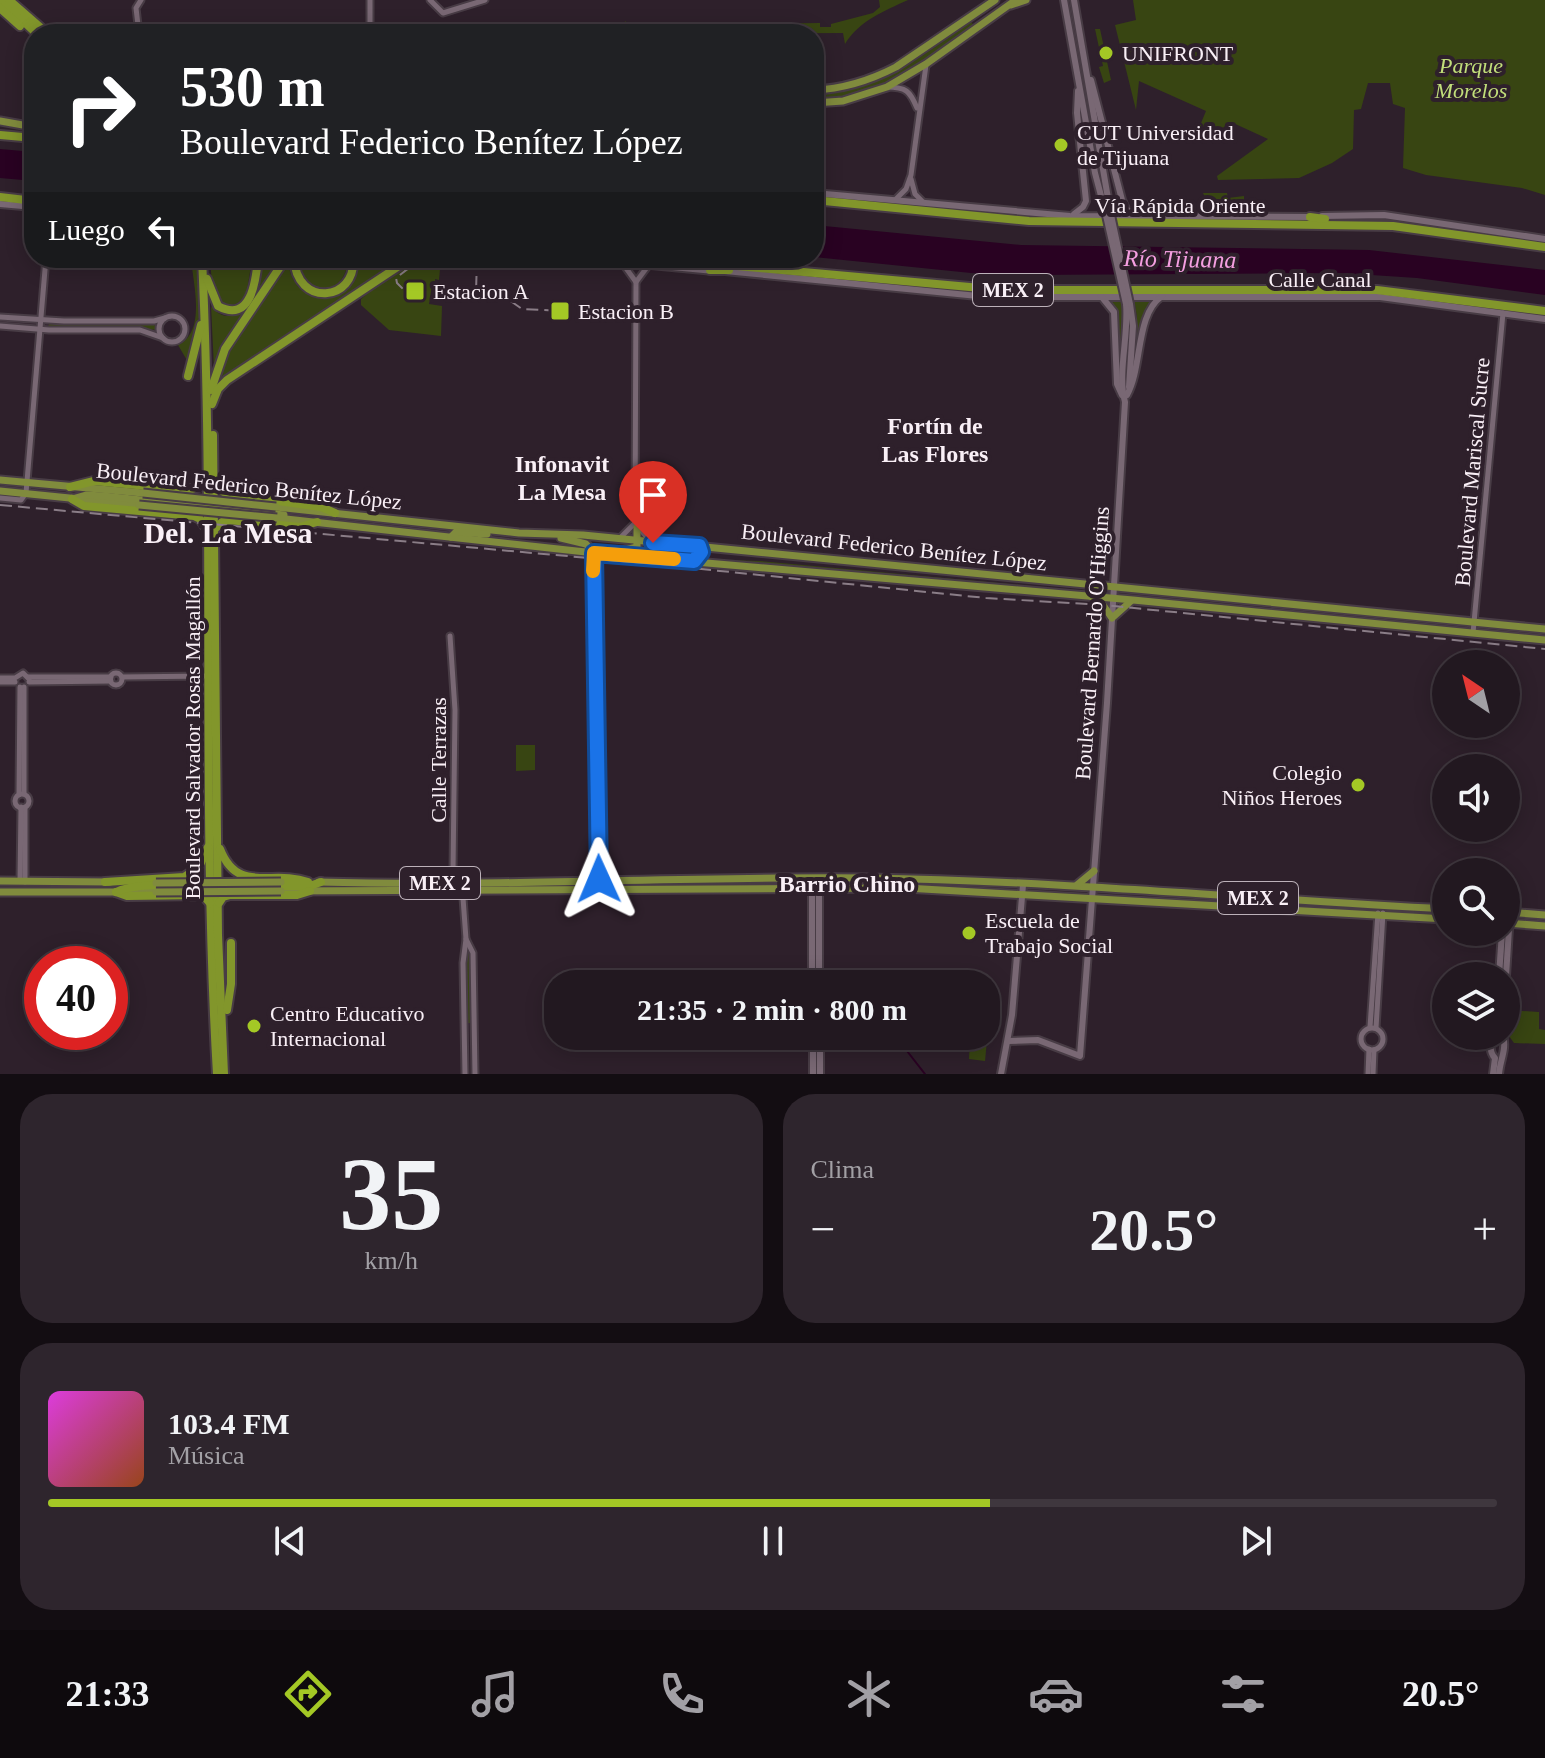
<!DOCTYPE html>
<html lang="es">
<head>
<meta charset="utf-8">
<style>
	:root { --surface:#221820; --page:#2e252d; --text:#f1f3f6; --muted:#a2a0a5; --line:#3f373e; --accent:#a4c825 }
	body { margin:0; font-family:Georgia,serif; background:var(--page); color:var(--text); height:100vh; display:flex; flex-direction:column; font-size:30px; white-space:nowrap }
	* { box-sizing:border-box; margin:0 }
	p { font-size:26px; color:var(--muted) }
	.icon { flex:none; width:44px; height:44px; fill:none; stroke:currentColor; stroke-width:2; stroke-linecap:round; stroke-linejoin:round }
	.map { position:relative; height:1074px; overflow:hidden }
	.side { display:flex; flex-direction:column; gap:20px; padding:20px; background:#130d12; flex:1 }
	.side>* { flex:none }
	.guide { position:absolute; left:24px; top:24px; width:800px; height:244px; border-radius:32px; box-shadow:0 4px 20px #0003,0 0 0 2px var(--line); background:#202124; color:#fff; overflow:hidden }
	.needle { width:52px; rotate:325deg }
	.buttons { position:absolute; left:1432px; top:650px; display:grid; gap:16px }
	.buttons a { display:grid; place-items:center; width:88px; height:88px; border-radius:50%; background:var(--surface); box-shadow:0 4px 20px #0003,0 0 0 2px var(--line); font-size:40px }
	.speed { position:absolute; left:24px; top:946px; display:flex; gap:16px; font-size:40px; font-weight:700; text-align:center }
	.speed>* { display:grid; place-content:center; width:104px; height:104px; border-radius:50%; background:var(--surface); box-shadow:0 4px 20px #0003,0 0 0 2px var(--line); line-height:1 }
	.speed .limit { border:12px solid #d22; background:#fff; color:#111 }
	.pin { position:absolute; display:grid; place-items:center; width:68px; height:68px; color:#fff; margin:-82px -34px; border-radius:50% 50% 50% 0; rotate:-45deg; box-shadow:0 0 8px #0007 }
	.pin .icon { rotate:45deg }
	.me { position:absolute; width:88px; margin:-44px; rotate:359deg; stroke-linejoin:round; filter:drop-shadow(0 0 6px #0008) }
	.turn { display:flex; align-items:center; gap:28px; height:168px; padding:0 24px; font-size:36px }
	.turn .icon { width:104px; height:104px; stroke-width:2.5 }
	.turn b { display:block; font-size:56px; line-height:68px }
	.then { display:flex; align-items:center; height:76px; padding:0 24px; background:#0003; gap:16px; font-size:30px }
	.big { font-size:60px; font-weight:700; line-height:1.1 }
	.side .card { flex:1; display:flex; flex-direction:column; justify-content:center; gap:12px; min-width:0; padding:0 28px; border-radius:32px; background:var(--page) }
	.side .dial { align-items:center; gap:0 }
	.dial b { font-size:104px; line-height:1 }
	.song { display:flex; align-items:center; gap:24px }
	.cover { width:96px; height:96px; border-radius:12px; background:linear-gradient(135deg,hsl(300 70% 55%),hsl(20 70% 35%)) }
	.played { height:8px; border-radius:4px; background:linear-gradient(90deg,var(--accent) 65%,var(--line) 65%) }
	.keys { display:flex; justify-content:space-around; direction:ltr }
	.heat { display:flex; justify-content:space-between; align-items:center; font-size:44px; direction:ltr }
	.side .tiles { flex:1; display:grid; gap:20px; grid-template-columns:1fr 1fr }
	.card:last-child { grid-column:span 2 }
	.trip { position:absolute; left:544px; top:970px; width:456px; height:80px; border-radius:32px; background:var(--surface); box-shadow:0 4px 20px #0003,0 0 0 2px var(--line); font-weight:700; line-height:80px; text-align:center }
	.dock { display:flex; height:128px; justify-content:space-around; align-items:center; background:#0e0a0d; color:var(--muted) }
	.dock .icon { width:56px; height:56px }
	.dock .current { color:var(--accent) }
	.dock b { font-size:36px; color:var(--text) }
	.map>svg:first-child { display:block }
	.green { fill:#384512 }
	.water { fill:#290222 }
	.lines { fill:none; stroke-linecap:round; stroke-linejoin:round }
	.stream { stroke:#290222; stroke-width:2 }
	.tertiary-casing { stroke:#483c45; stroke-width:9 }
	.secondary-casing { stroke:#483c45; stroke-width:10 }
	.primary-casing { stroke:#483c45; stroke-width:11 }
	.trunk-casing { stroke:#483c45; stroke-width:12 }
	.tertiary { stroke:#796874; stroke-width:5 }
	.secondary { stroke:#796874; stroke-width:6 }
	.primary { stroke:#808b3d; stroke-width:7 }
	.trunk { stroke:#82962b; stroke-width:8 }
	.rail { stroke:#8a7d87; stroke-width:2; stroke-dasharray:12 6; stroke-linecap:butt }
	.secondary-bridge-casing { stroke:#483c45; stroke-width:10; stroke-linecap:butt }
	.primary-bridge-casing { stroke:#483c45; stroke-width:11; stroke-linecap:butt }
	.secondary-bridge { stroke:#796874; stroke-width:6 }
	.primary-bridge { stroke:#808b3d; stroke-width:7 }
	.route-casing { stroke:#114b97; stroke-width:20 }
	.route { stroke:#1a73e8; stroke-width:14 }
	.slow { stroke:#f59e0b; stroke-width:14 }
	.poi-dot { fill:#a4c825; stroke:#2e202b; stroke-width:3 }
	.labels { text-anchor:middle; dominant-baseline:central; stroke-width:8; stroke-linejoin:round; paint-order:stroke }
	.shield { fill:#2e202b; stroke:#bcb1b9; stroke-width:2 }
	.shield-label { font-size:20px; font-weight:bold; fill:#f9eff6 }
	.poi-label { font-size:22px; fill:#f9eff6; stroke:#2e202b; text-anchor:start }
	.park-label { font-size:22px; font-style:italic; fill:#c1de7a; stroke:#2e202b }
	.street-label { font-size:22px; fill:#f9eff6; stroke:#2e202b }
	.water-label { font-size:24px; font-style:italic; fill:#f59fe1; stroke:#2e202b }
	.neighbourhood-label { font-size:24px; font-weight:bold; fill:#f9eff6; stroke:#2e202b }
	.district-label { font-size:30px; font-weight:bold; fill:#f9eff6; stroke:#2e202b }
</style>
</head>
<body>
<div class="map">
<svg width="1545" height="1074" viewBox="0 0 1545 1074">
	<rect width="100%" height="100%" fill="#2e202b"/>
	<!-- green -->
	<g class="green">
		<path d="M879,0H908C884,11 859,21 845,44L843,33L639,34L624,30L625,21L630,26L655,22L701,28L702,25L740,26L741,24L820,23V27H831V24L873,13L880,7Z"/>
		<path d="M1133,0H1545V195L1522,188L1426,175L1403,168L1405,108L1393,104L1390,83H1368L1361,109L1354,110L1353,149L1332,163L1299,178L1218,180L1217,176L1268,139L1231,122L1224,127L1219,138L1199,128L1206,111L1139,81L1136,110L1115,25L1136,20Z"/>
		<path d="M971,22L974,25C924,65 881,97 814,100L815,96C880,90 919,58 971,22Z"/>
		<path d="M1095,29H1100L1111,80L1104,83L1099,67L1103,66Z"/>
		<path d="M1203,193H1227L1228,198L1244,196V213L1234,208L1209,206Z"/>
		<path d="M191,258H197L200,313L188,362L178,345C207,332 193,284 191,258Z"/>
		<path d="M210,258H252C250,270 249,285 245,295C242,301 236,305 230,305C209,307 212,272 210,258Z"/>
		<path d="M262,258H281L255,299L260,282Z"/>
		<path d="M297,258H347C350,295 301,302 297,258Z"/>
		<path d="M357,258H401L217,386L231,346L288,261C293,313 359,307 357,258Z"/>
		<path d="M420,258H441L439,280L435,279V285H432L429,304L442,306L441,336L389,330L361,305V299L393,272Z"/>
		<path d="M1110,299H1121L1124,309L1119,384L1118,313Z"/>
		<path d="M1134,299H1155L1147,309L1136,353L1137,317Z"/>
		<path d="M211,306C222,320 232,317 247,311L220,351L214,368Z"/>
		<path d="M50,323L151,324L156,323V330L134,327H51L48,326Z"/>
		<path d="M727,560L760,561L1075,590L1027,589L722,561Z"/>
		<path d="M516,745H535V770L516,771Z"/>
		<path d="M466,947H469L471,952L472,1023H467Z"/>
		<path d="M1507,1010L1539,1012V1029L1545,1030V1044L1514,1043L1506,1032Z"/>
		<path d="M970,1039L987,1040L985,1061L969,1059Z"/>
	</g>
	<!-- water -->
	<g class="water">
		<path d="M0,149L34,152V181L0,178Z"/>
		<path d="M814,225L1021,245L1369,250L1545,270V295L1417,278L1341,273L1025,275L971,273L814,257Z"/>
	</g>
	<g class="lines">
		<!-- stream -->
		<path class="stream" d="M900,1042L925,1074"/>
		<defs>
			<g id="tertiary">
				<path d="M370,0V34"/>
				<path d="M430,0L443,13L485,0"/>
				<path d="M139,34L136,8L141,0"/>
				<path d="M887,87C906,87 910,91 917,108"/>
				<path d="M911,179L915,194L923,202"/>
				<path d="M895,200L906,189L911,175L926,65"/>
				<path d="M623,264L636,282L635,523L649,540"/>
				<path d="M636,282L648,266"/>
				<circle cx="172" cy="329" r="13"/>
				<path d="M0,317L64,321H154L165,318"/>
				<path d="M0,326L49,330H140L163,338"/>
				<path d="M0,498L21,500L26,493L46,258"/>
				<path d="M619,539L635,523"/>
				<path d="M594,553L599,891"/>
				<path d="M1473,633L1503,313"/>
				<path d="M450,636L455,710L453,871L463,898L466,939L463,963L465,1074"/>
				<circle cx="116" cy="679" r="6"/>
				<path d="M28,677H111"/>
				<path d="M122,677L208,676"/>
				<path d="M0,678H15L23,673L29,679"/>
				<path d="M0,682H15"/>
				<path d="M29,682L111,681"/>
				<path d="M24,794V687"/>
				<circle cx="22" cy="801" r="7"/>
				<path d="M19,795L20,687"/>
				<path d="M25,807V882"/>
				<path d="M20,881L21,807"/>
				<path d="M466,939L473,953L475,1074"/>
				<path d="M1370,1027L1378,913"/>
				<circle cx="1372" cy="1039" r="11"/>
				<path d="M1376,1028L1383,913"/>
				<path d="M1368,1074L1369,1049"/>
				<path d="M1373,1074L1374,1050"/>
			</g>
			<g id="secondary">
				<path d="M1064,0L1095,173L1105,211"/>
				<path d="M1074,0L1110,210"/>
				<path d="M1091,80L1122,200L1126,209L1136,215"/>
				<path d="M814,193L1070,216L1311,217"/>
				<path d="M0,204L34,207"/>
				<path d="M1074,214L1083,207L1086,201L1077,113L1078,91"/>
				<path d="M1322,216L1384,215L1545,239"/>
				<path d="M578,258L714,271"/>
				<path d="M725,271L988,297H1380L1545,319"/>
				<path d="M1101,296L1114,312L1117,384L1122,395"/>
				<path d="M1129,387L1133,326L1130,304"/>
				<path d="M1127,395C1143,366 1135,315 1162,296"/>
				<path d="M819,879V984"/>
				<path d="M1499,976L1502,932"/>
				<path d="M1506,976L1510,913"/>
				<path d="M812,984V879"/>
				<path d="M1008,1041L1038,1040L1080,1056L1107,703L1125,402C1117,374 1129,335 1126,304"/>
				<path d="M813,1074V1036"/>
				<path d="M820,1074V1036"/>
				<path d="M1001,1074L1012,1015L1023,885"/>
				<path d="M1493,1074L1495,1058C1489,1052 1490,1043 1494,1036"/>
				<path d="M1499,1074C1500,1060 1507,1049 1503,1036"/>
			</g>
			<g id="primary">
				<path d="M1011,5L1026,0"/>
				<path d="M814,90C844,89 869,81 896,67L995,0"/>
				<path d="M814,103L843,101L887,87L926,64L1016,0"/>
				<path d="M0,121L34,127"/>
				<path d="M0,480L143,493"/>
				<path d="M0,491L139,505"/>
				<path d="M72,499L86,495L103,496L284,515"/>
				<path d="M276,507L519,533L583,535L1545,629"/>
				<path d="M277,518L604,554L1133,600L1545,640"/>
				<path d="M451,537L456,532L487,534"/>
				<path d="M561,538L586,544L594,553"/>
				<path d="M613,553L637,547V527"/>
				<path d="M1092,597L1103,605L1112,618L1131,601"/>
				<path d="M0,881L110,882"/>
				<path d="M319,882C502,887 685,876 868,878C1061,881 1253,899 1446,909"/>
				<path d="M1077,885L1094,871"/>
				<path d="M281,891L906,888L1446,919"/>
				<path d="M0,892H156"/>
				<path d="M1506,912L1545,915"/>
				<path d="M1506,923L1545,926"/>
			</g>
			<g id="trunk">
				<path d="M1,0L37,34"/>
				<path d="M9,0L48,34"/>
				<path d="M0,8L20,26"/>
				<path d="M0,135L34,138"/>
				<path d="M0,197L34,201"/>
				<path d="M814,200L1029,221L1393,226L1545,247"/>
				<path d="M1310,217L1325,219"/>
				<path d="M202,258C215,530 201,802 217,1074"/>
				<path d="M294,258C296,308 357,302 353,258"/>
				<path d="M649,258L1003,290H1377L1545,311"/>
				<path d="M710,270H729"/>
				<path d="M207,279L218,306C251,324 256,281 258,258"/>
				<path d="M188,376L201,325"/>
				<path d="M211,390L225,349L286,258"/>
				<path d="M212,404L218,389L227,380L411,258"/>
				<path d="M213,435L218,935L224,1074"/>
				<path d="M214,479L219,489L227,494L321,507L335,513"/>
				<path d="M70,487L94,481L189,490L198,487L205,476"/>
				<path d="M72,499L84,506L194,516L200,519L205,526"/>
				<path d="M214,530L222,522L228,520L300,527L317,522"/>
				<path d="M220,849C238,895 272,869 308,882"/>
				<path d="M105,882L184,877L199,867L208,847"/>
				<path d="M218,886H310L321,882"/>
				<path d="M116,892L127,896L203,895L210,903"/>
				<path d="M116,892C139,881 185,886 211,886"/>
				<path d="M219,903L223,897L230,895H297L310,891"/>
				<path d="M227,1010L231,984V943"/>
			</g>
		</defs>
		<!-- tertiary casing -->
		<use href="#tertiary" class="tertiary-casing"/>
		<!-- secondary casing -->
		<use href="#secondary" class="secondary-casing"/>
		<!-- primary casing -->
		<use href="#primary" class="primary-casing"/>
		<!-- trunk casing -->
		<use href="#trunk" class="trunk-casing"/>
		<!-- tertiary -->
		<use href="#tertiary" class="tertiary"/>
		<!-- secondary -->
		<use href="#secondary" class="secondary"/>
		<!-- primary -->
		<use href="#primary" class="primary"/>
		<!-- trunk -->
		<use href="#trunk" class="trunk"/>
		<!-- rail -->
		<g class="rail">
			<path d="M477,258L476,292L480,298L512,302L522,309L563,311"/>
			<path d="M416,289L412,294H408L397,283L396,278L414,264L429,258"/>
			<path d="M0,505L622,561L986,598L1103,605L1545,649"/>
		</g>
		<defs>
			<g id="secondary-bridge">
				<path d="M1110,210L1130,304"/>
				<path d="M1105,211L1126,304"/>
			</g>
			<g id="primary-bridge">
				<path d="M143,493L276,507"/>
				<path d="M139,505L277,518"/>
				<path d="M156,883L281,882"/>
				<path d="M156,892L281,891"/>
			</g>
		</defs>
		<!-- secondary-bridge casing -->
		<use href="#secondary-bridge" class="secondary-bridge-casing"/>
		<!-- primary-bridge casing -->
		<use href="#primary-bridge" class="primary-bridge-casing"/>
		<!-- secondary-bridge -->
		<use href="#secondary-bridge" class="secondary-bridge"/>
		<!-- primary-bridge -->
		<use href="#primary-bridge" class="primary-bridge"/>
	</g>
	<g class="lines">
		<defs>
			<path id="route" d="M599,879L594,553L694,561L701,552L699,546L653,543"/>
		</defs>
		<!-- route casing -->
		<use href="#route" class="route-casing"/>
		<!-- route -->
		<use href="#route" class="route"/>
		<!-- slow -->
		<path class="slow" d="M593,571L594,553L674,559"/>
	</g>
	<!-- markers -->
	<g class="poi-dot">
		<circle cx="1106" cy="53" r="8"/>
		<circle cx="1061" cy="145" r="8"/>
		<rect x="405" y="281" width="20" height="20" rx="4"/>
		<rect x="550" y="301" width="20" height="20" rx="4"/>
		<circle cx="1358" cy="785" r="8"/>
		<circle cx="969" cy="933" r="8"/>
		<circle cx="254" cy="1026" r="8"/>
	</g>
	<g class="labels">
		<!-- shield labels -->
		<g class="shield">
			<rect x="973" y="274" width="80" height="32" rx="6"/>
			<rect x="400" y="867" width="80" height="32" rx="6"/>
			<rect x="1218" y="882" width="80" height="32" rx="6"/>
		</g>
		<g class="shield-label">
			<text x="1013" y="290">MEX 2</text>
			<text x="440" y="883">MEX 2</text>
			<text x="1258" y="898">MEX 2</text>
		</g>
		<!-- poi labels -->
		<g class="poi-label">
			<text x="1122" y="53">UNIFRONT</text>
			<text x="1077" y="132">CUT Universidad<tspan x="1077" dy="25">de Tijuana</tspan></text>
			<text x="433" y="291">Estacion A</text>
			<text x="578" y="311">Estacion B</text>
			<text x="1342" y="772" text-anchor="end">Colegio<tspan x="1342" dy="25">Niños Heroes</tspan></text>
			<text x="985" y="920">Escuela de<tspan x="985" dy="25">Trabajo Social</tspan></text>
			<text x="270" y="1013">Centro Educativo<tspan x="270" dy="25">Internacional</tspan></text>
		</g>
		<!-- park labels -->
		<g class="park-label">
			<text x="1471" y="65">Parque<tspan x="1471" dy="25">Morelos</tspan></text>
		</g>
		<!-- street labels -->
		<g class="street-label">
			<text x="1180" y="205">Vía Rápida Oriente</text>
			<text x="1320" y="279">Calle Canal</text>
			<text transform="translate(1472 472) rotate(-85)">Boulevard Mariscal Sucre</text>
			<text transform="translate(249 486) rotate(6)">Boulevard Federico Benítez López</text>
			<text transform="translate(894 547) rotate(6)">Boulevard Federico Benítez López</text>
			<text transform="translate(1092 643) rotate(-86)">Boulevard Bernardo O'Higgins</text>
			<text transform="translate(192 738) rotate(-90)">Boulevard Salvador Rosas Magallón</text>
			<text transform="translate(438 760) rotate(-90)">Calle Terrazas</text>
		</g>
		<!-- water labels -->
		<g class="water-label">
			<text transform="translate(1180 259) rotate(1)">Río Tijuana</text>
		</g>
		<!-- neighbourhood labels -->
		<g class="neighbourhood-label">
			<text x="935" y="426">Fortín de<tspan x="935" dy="28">Las Flores</tspan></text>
			<text x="562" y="464">Infonavit<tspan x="562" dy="28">La Mesa</tspan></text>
			<text x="847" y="884">Barrio Chino</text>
		</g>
		<!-- district labels -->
		<g class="district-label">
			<text x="228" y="532">Del. La Mesa</text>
		</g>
	</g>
</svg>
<div class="buttons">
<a><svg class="needle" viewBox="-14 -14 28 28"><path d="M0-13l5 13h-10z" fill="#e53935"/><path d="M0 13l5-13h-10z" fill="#a2a0a5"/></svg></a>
<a><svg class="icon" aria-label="sound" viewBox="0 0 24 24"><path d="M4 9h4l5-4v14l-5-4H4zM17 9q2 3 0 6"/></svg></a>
<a><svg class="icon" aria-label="search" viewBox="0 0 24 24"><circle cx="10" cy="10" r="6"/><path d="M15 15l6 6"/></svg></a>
<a><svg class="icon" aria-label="layers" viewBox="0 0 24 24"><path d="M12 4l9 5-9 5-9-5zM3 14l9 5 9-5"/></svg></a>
</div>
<div class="speed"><div class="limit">40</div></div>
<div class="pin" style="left:653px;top:543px;background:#d93025"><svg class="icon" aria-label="arrive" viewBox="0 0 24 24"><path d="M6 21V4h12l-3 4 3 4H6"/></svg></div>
<svg class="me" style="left:599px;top:879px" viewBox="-20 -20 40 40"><path d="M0-17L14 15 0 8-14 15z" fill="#1a73e8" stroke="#fff" stroke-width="4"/></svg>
<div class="trip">21:35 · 2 min · 800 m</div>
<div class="guide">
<div class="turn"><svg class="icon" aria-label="right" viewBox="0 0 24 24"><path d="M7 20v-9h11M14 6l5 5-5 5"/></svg><div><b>530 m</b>Boulevard Federico Benítez López</div></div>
<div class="then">Luego<svg class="icon" aria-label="left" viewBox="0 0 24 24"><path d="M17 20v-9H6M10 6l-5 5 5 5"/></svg></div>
</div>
</div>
<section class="side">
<div class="tiles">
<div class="card dial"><b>35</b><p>km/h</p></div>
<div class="card"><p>Clima</p>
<div class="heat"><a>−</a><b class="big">20.5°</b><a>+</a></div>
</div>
<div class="card">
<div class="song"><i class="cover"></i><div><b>103.4 FM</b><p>Música</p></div></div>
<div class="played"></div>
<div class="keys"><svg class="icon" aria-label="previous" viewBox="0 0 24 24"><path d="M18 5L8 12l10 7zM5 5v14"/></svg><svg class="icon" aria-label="pause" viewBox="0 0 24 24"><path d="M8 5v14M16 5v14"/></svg><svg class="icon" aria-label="next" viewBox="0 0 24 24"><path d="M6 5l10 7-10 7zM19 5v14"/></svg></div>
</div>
</div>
</section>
<nav class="dock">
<b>21:33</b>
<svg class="icon current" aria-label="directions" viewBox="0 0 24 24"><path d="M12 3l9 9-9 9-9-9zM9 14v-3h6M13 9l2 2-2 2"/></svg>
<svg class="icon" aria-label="music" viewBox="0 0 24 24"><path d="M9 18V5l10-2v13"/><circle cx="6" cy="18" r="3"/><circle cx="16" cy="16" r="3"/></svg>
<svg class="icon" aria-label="phone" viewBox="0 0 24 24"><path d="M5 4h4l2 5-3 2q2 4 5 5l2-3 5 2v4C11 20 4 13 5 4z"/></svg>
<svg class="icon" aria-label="climate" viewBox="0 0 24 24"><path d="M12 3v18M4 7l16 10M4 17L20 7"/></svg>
<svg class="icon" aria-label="car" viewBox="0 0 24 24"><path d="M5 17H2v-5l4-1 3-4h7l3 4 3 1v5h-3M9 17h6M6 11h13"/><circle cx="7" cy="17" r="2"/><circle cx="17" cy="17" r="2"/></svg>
<svg class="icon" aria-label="filters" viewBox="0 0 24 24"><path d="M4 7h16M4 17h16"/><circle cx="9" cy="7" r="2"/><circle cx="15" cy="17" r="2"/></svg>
<b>20.5°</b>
</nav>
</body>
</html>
